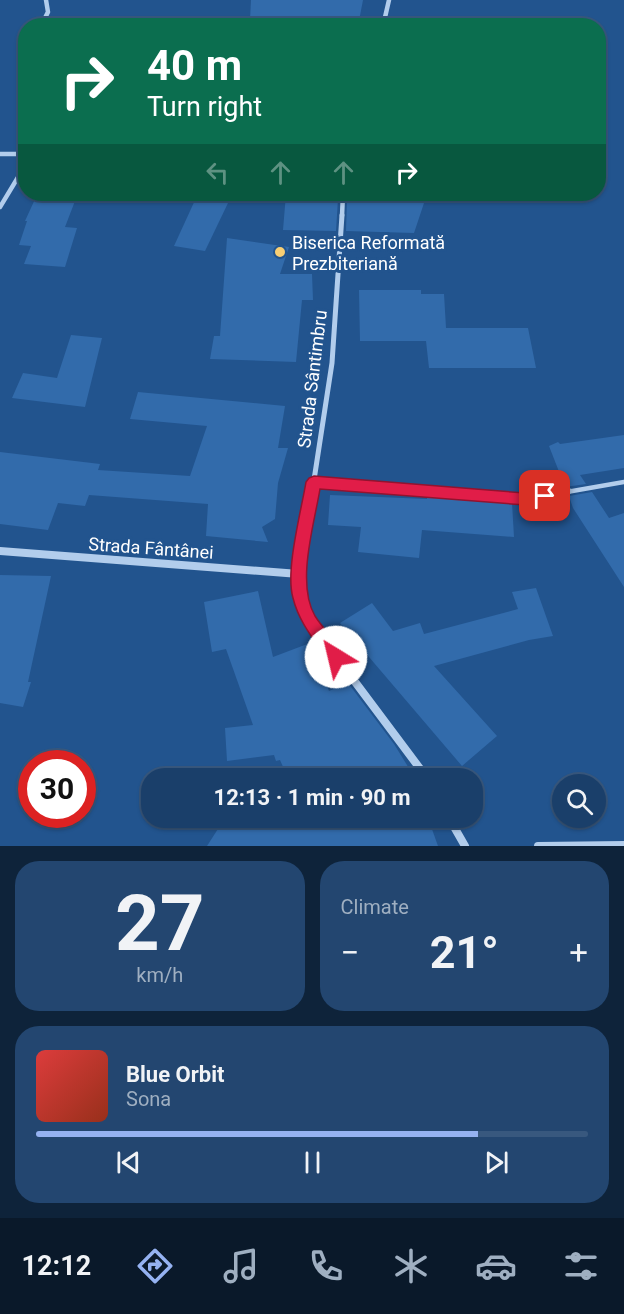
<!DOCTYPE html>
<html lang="en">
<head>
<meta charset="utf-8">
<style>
	:root { --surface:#1a3f6a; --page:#234670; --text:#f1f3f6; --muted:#9fafc1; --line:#38587e; --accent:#95b2f1 }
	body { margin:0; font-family:Roboto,sans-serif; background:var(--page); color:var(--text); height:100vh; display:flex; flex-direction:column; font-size:22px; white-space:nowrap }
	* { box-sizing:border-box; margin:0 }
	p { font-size:20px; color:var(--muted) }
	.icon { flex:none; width:33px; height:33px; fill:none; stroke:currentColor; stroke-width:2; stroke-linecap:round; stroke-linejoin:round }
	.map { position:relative; height:846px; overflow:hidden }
	.details { display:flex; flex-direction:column; gap:15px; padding:15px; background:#0e233a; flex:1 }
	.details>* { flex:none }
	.top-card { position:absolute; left:18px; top:18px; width:588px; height:183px; border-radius:24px; box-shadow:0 2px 4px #0004,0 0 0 2px var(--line); background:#0b6e4f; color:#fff; overflow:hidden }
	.controls { position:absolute; left:552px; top:774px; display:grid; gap:12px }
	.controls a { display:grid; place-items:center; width:54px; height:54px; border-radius:50%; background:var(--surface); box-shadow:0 2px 4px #0004,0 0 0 2px var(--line); font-size:30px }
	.speed { position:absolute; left:18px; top:750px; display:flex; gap:12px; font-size:30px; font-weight:700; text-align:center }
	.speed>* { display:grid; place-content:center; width:78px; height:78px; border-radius:50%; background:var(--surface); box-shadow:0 2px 4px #0004,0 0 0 2px var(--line); line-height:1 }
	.speed .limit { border:9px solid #d22; background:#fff; color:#111 }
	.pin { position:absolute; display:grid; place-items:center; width:51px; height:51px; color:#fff; margin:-26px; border-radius:12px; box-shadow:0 3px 9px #0006 }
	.me { position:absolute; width:66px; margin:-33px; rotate:324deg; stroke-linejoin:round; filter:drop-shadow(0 0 4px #0008) }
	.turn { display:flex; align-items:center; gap:21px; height:126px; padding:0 30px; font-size:27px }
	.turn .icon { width:78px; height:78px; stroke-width:2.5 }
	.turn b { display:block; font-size:42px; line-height:51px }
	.lanes { display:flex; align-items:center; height:57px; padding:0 30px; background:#0003; justify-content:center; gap:30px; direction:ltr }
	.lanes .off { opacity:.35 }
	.big { font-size:45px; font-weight:700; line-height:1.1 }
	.details .tile { flex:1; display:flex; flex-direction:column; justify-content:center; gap:9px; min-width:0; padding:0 21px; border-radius:24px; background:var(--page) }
	.details .dial { align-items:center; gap:0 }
	.dial b { font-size:78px; line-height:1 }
	.song { display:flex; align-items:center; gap:18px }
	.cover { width:72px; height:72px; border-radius:9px; background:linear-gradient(135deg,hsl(0 70% 55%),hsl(10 70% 35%)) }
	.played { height:6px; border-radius:3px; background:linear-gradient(90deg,var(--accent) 80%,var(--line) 80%) }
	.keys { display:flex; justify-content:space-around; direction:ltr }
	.heat { display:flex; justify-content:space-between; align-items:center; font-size:33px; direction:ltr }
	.details .tiles { flex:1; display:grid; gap:15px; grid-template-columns:1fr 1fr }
	.tile:last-child { grid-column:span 2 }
	.trip { position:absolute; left:141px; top:768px; width:342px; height:60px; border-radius:24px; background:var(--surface); box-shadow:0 2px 4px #0004,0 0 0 2px var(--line); font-weight:700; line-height:60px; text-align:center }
	.dock { display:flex; height:96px; justify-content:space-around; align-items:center; background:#0a192a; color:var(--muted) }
	.dock .icon { width:42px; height:42px }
	.dock .selected { color:var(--accent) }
	.dock b { font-size:27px; color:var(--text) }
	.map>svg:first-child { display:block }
	.building { fill:#326bab }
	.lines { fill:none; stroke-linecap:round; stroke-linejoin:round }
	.lane-far1 { stroke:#b2cdec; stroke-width:4.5 }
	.lane { stroke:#b2cdec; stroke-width:5 }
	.street-far2 { stroke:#b2cdec; stroke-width:4.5 }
	.street-far1 { stroke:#b2cdec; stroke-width:5 }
	.street { stroke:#b2cdec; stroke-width:8 }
	.route { fill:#e11d48; stroke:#92132f; stroke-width:1.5 }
	.poi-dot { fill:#f8cf74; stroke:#22548e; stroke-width:2 }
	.labels { text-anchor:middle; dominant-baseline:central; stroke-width:6; stroke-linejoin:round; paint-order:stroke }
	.poi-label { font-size:18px; fill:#fff; stroke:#22548e; text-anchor:start }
	.street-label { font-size:18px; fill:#fff; stroke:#22548e }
</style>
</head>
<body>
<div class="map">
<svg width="624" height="846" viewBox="0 0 624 846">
	<rect width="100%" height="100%" fill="#22548e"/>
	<!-- building -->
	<g class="building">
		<path d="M251,0H363L358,26L250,20Z"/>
		<path d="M286,194H307L338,199L336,231L283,230Z"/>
		<path d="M362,194H408L426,197L414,233L346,231L347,200L359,202Z"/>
		<path d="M36,197L75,201L65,227L77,228L65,267L24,264L31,246L19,245L27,221H25Z"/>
		<path d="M196,198L228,203L205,251L174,246Z"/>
		<path d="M227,238L289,247L280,274H312L313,300H302L296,362L210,359L214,336H220Z"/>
		<path d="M359,290H421V294H444L446,328H528L536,368H429L426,341H360Z"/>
		<path d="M71,335L102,338L85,407L12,398L23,373L57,378Z"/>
		<path d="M138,392L285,406L278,448H288L278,483L275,519L262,527L268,542L206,536L208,504L89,495L85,506L58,503L48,530L0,524V452L100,464L98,470L190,476L207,426L130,419Z"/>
		<path d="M624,435V468L580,475L586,484L565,487L549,446L558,442L560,444Z"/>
		<path d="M592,492L609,518L624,513V587L573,508L569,496Z"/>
		<path d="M330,495L427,499V496L512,503L514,537L422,530L419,558L358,552L361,527L328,525Z"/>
		<path d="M0,575L51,576L28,682H31L23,707L0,703Z"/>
		<path d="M536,588L553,636L529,640L434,666L497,736L462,766L340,623L372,603L393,631L420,623L424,634L518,609L512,592Z"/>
		<path d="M258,591L273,657L310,643L329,691L348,683L394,744L415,778H288L280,760L276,761L274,755L227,761L225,728L253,725L226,649L212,652L204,602Z"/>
		<path d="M225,818H428L438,846H207Z"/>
	</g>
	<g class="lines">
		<!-- lane-far1 -->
		<g class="lane-far1">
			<path d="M314,482L448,493"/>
			<path d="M561,493L624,482"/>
		</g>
		<!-- lane -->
		<path class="lane" d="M429,491L525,499L570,491"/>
		<!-- street-far2 -->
		<g class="street-far2">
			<path d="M41,26L48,12L46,0"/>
			<path d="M383,26L389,0"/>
			<path d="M0,154H26"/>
			<path d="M0,207L26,164"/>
			<path d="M342,216L343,194"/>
		</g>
		<!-- street-far1 -->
		<path class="street-far1" d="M312,493L332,363L342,215"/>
		<!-- street -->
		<g class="street">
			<path d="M312,491L299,574L300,597L308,619L427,778"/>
			<path d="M0,551L299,574"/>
			<path d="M449,818L465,846"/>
			<path d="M538,846L624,845"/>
		</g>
	</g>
	<!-- route -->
	<path class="route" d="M314,476L525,493L545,490L550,491L552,496L550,500L525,505L320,489C314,525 296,583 315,616C324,630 337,642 344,657L342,663L336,665L330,663C316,642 299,623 293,598C285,571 301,512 306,482L309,478Z"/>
	<!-- markers -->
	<circle class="poi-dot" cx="280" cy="252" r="6"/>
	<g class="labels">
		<!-- poi labels -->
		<g class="poi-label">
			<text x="292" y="242">Biserica Reformată<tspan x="292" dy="21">Prezbiteriană</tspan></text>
		</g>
		<!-- street labels -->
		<g class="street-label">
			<text transform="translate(312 379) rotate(-83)">Strada Sântimbru</text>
			<text transform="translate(151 548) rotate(4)">Strada Fântânei</text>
		</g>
	</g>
</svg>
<div class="controls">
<a><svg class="icon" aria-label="search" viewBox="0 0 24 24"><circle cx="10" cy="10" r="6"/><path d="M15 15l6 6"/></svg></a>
</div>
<div class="speed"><div class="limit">30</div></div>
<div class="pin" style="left:545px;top:496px;background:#d93025"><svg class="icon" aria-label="arrive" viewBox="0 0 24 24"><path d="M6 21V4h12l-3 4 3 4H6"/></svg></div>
<svg class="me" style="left:336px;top:657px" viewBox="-20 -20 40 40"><circle r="19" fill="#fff"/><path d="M0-13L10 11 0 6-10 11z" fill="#e11d48"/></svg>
<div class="trip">12:13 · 1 min · 90 m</div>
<div class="top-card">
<div class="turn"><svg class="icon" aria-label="right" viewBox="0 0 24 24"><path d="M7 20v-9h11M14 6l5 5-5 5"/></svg><div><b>40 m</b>Turn right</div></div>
<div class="lanes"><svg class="icon off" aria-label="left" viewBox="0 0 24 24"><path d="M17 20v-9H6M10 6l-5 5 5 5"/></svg><svg class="icon off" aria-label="ahead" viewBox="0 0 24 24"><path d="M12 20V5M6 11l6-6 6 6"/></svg><svg class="icon off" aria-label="ahead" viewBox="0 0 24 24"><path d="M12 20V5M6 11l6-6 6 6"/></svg><svg class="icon" aria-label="right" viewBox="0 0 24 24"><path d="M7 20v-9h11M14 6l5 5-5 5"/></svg></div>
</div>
</div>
<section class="details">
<div class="tiles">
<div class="tile dial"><b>27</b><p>km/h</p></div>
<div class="tile"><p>Climate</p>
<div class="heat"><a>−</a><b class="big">21°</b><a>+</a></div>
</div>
<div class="tile">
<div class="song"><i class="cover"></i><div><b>Blue Orbit</b><p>Sona</p></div></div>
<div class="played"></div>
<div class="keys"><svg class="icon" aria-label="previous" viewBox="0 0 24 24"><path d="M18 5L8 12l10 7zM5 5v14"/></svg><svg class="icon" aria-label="pause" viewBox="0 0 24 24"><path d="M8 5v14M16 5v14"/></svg><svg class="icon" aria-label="next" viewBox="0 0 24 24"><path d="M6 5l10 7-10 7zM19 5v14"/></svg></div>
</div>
</div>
</section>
<nav class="dock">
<b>12:12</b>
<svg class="icon selected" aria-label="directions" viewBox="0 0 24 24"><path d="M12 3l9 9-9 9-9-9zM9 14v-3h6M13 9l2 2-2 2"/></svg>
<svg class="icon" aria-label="music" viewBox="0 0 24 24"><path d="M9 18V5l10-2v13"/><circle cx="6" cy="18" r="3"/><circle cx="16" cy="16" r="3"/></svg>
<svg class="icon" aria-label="phone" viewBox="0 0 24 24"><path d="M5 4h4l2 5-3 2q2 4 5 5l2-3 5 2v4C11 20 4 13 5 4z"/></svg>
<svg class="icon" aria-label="climate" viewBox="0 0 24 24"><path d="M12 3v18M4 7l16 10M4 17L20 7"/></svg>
<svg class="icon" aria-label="car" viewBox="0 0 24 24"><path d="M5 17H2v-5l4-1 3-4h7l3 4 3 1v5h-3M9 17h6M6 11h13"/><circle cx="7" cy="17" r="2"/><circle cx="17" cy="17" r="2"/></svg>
<svg class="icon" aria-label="filters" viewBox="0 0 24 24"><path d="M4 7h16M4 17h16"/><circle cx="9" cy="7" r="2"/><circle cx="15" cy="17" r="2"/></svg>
</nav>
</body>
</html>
